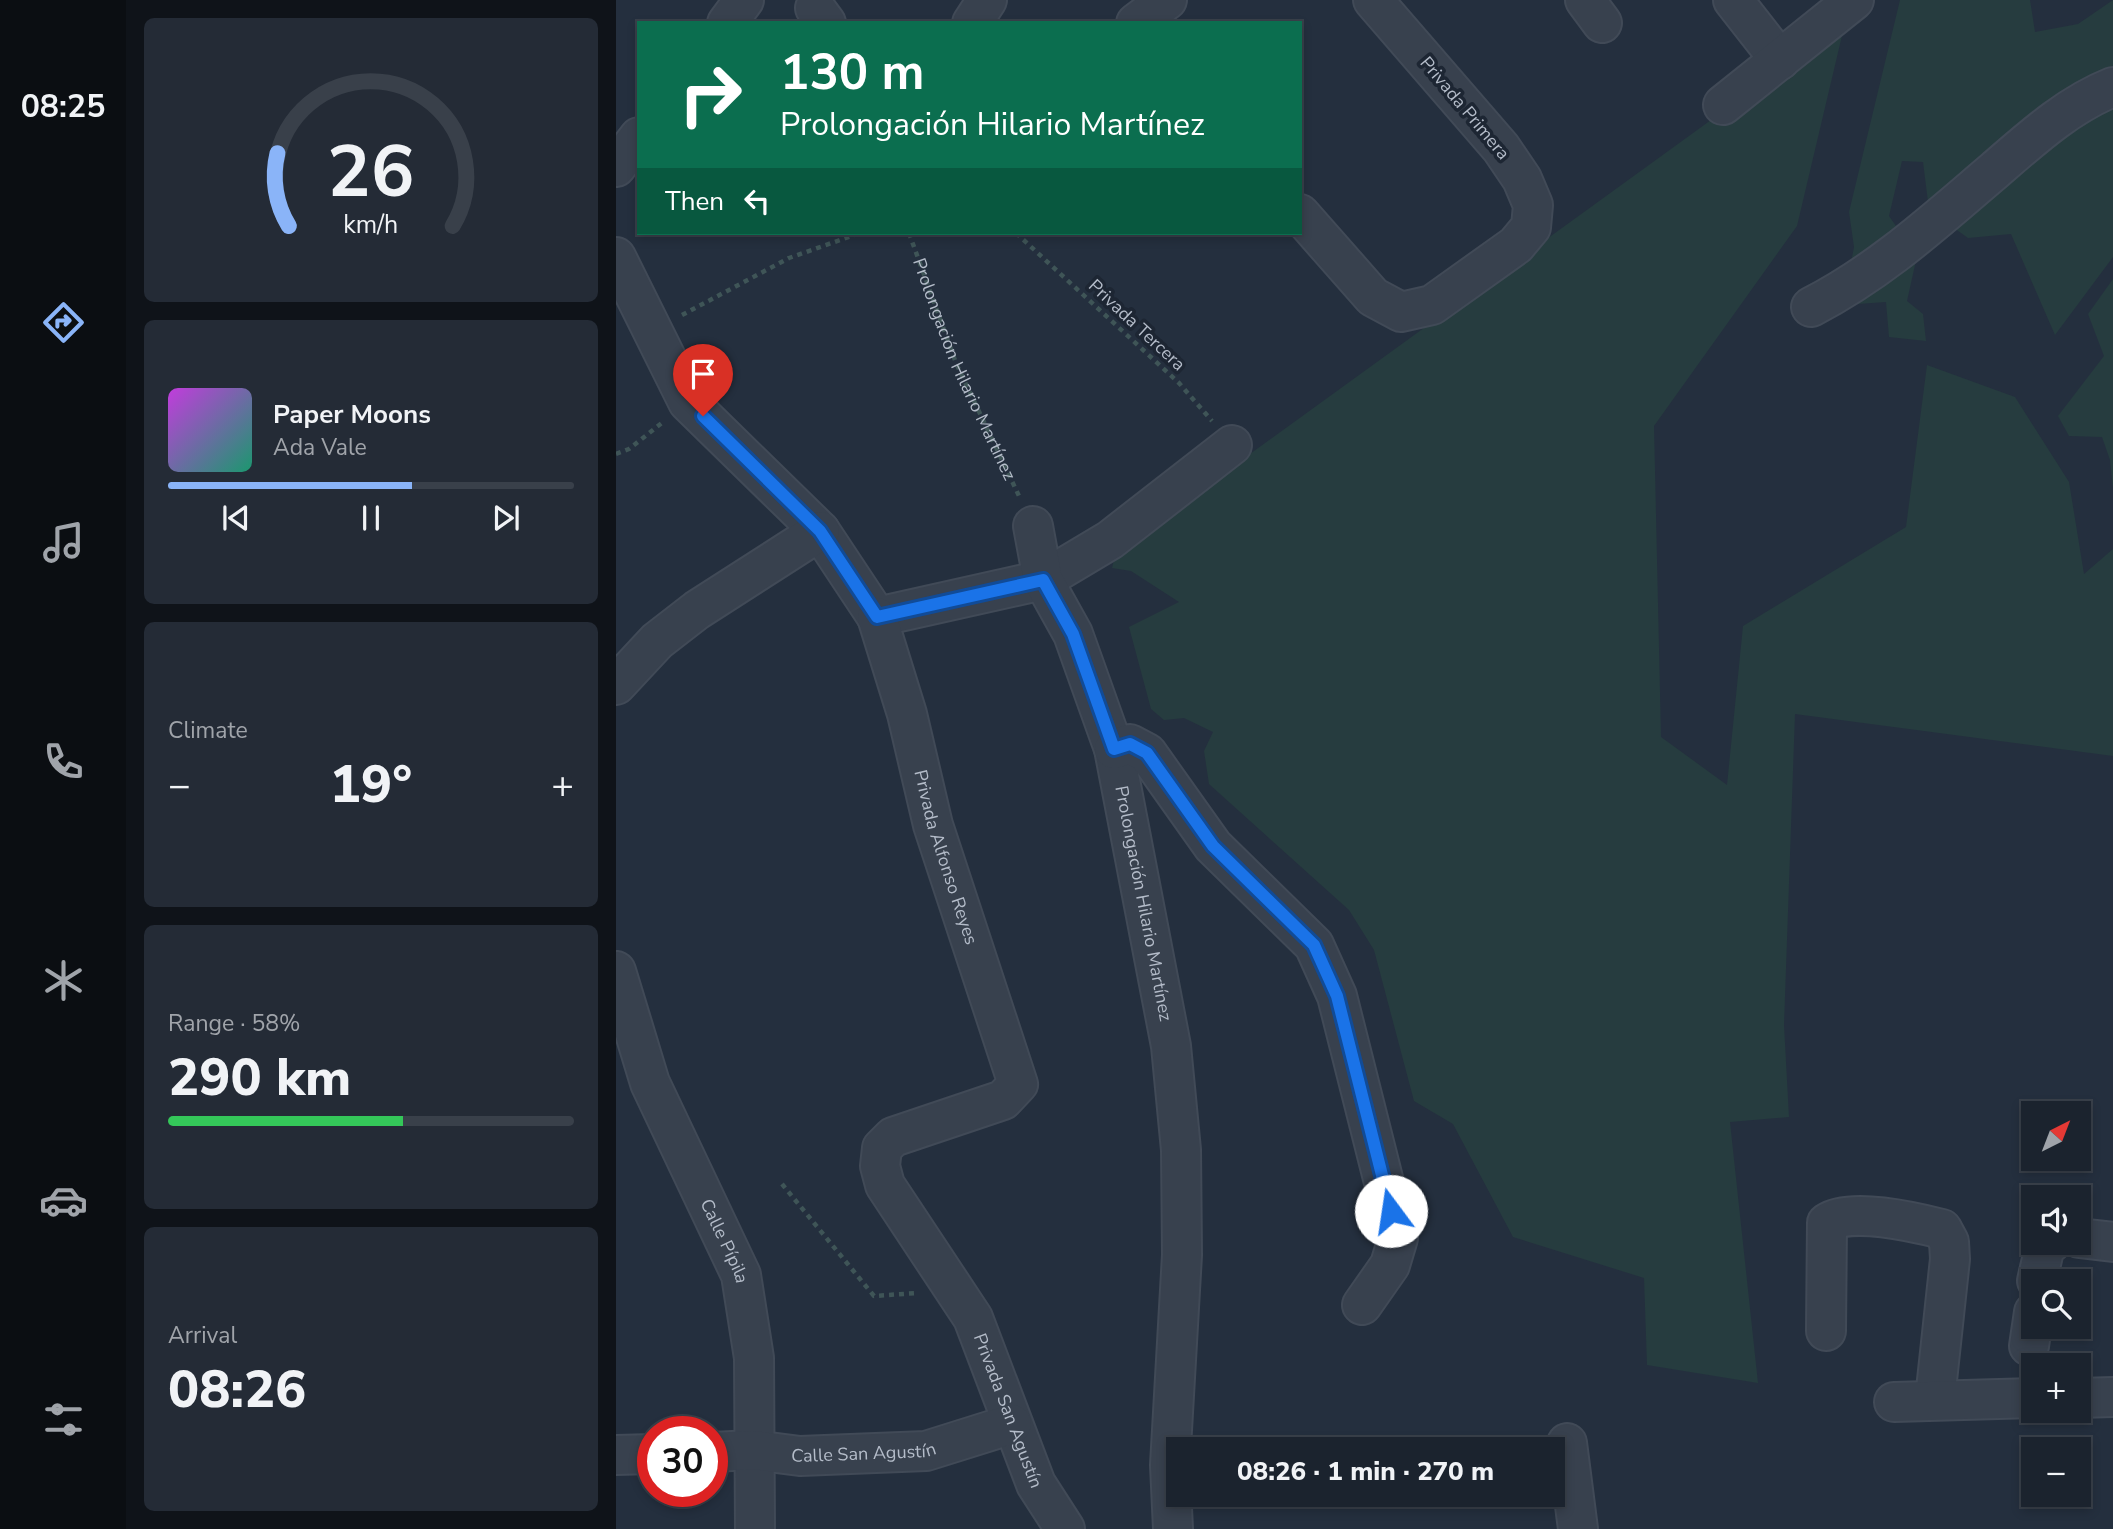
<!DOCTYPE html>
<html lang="en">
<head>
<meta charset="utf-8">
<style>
	:root { --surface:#1b232e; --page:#242b36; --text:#f1f3f6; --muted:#a0a4aa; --line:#39404a; --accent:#8ab4f8 }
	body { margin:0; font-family:"Nunito Sans",sans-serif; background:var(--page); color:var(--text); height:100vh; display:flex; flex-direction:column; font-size:26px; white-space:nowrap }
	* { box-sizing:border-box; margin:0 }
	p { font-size:23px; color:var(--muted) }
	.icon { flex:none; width:38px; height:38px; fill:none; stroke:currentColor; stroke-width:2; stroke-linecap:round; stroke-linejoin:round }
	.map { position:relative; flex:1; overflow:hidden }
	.side { display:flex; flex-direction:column; gap:18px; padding:18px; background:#0f1319; width:490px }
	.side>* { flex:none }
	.banner { position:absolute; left:21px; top:21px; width:665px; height:214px; border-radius:0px; box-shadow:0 4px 10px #0003,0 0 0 2px var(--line); background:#0b6e4f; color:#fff; overflow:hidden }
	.needle { width:46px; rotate:42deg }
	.fabs { position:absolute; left:1405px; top:1101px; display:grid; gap:14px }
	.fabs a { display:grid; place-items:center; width:70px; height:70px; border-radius:0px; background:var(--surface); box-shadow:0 4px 10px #0003,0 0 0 2px var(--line); font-size:35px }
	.speed { position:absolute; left:21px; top:1416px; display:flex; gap:14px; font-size:35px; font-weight:700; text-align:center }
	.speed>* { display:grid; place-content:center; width:91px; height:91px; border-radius:50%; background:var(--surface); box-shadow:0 4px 10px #0003,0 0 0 2px var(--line); line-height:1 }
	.speed .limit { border:10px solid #d22; background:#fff; color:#111 }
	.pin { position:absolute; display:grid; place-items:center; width:60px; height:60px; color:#fff; margin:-72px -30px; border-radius:50% 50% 50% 0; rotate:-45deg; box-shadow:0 0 7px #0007 }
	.pin .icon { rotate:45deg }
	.me { position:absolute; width:77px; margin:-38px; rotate:346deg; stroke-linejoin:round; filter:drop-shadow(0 0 5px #0008) }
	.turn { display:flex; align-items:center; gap:24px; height:147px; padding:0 28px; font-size:32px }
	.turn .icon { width:91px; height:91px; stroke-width:2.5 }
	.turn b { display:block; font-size:49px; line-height:60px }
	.then { display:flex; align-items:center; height:66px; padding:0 28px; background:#0003; gap:14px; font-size:26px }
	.big { font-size:52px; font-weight:800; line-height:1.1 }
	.side .widget { flex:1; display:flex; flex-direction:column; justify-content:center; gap:10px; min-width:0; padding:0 24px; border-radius:10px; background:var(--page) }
	.side .dial { align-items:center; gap:0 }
	.dial svg { height:182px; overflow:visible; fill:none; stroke:var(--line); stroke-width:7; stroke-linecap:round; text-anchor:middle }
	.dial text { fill:var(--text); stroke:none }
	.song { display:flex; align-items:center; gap:21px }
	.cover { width:84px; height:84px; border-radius:10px; background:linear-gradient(135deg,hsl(290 70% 55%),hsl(160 70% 35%)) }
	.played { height:7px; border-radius:4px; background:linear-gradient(90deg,var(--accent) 60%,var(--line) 60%) }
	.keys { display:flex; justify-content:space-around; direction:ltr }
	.heat { display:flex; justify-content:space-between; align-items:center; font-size:38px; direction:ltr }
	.charge { height:10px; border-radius:5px; background:linear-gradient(90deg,#34c759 58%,var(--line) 0) }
	.trip { position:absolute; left:550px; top:1437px; width:399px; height:70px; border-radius:0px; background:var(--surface); box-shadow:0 4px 10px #0003,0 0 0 2px var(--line); font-weight:800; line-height:70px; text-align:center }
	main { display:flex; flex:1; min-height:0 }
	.dock { display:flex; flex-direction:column; width:126px; justify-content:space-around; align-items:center; background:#0b0e12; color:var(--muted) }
	.dock .icon { width:49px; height:49px }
	.dock .on { color:var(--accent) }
	.dock b { font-size:32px; color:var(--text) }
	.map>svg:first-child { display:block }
	.green { fill:#263c3f }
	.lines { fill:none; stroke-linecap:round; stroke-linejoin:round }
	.minor-casing { stroke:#414a57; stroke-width:42 }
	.path { stroke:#3f5557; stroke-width:4.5; stroke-dasharray:5 5; stroke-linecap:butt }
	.minor { stroke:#38414e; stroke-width:38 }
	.route-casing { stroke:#114b97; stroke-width:18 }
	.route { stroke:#1a73e8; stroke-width:12 }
	.labels { text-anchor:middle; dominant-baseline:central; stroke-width:7; stroke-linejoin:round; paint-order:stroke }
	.street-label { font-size:18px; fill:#b4bcc9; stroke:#1d2633 }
</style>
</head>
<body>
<main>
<nav class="dock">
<b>08:25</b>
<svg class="icon on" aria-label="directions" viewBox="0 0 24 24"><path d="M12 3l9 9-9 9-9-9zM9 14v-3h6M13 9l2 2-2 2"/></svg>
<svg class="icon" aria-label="music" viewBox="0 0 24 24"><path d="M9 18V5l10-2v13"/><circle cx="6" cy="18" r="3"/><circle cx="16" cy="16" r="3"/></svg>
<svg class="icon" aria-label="phone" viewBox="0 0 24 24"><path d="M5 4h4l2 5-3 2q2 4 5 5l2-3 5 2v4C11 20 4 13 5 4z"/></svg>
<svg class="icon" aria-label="climate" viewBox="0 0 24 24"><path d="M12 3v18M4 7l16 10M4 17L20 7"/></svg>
<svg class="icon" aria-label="car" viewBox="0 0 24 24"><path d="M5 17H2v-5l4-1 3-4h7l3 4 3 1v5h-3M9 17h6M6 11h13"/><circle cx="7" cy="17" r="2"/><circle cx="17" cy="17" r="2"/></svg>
<svg class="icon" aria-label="filters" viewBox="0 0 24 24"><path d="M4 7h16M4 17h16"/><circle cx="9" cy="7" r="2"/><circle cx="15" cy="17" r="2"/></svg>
</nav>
<section class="side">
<div class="widget dial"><svg viewBox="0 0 100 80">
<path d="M14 69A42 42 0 1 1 86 69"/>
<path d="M14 69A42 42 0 0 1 9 37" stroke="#8ab4f8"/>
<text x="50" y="56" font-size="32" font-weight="700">26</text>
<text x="50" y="72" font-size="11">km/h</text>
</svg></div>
<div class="widget">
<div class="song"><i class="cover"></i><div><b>Paper Moons</b><p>Ada Vale</p></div></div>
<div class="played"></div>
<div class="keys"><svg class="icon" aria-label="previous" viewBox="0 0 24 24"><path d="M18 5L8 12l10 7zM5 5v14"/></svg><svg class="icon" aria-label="pause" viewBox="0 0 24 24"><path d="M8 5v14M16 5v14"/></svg><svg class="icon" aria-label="next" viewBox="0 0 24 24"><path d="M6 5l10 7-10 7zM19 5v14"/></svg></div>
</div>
<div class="widget"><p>Climate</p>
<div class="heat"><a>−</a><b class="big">19°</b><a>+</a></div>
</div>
<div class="widget"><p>Range · 58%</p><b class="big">290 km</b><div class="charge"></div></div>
<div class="widget"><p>Arrival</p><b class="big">08:26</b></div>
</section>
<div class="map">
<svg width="1497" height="1529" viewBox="0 0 1497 1529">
	<rect width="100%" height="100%" fill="#242f3e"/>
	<!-- green -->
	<g class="green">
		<path d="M1284,0H1414L1419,32L1462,24L1497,0V257L1439,335L1395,234L1352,238L1313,210L1307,162L1286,161L1273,216L1301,256L1291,301L1307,314L1310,341L1273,337L1270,302L1227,305L1238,247L1233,212Z"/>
		<path d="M1229,23L1181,226L1038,426L1045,737L1111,785L1127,626L1290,527L1311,365L1399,397L1453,482L1468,574L1497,549V756L1179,714L1168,1025L1173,1117L1114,1122L1142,1383L1031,1365L1028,1278L897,1237L837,1124L798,1101L758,950L733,910L593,784L588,751L597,732L568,718L548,720L535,709L513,627L563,602L515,571L496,568L500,551Z"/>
		<path d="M1497,279V489L1494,460L1486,437L1453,436L1442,416L1488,356L1472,314Z"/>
	</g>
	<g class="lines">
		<defs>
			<g id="minor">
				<path d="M969,0L986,23"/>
				<path d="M1117,0L1164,60"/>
				<path d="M199,8L210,23"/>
				<path d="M111,23L128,0"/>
				<path d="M356,23L371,0"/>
				<path d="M520,23L551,0"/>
				<path d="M1107,105L1238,0"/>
				<path d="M0,167L23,137"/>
				<path d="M684,214L757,297L785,312L816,305L900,245L915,227L917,205L906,179L885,148L757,0"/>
				<path d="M0,257L72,402L204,531L261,617L427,580L494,540L616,445"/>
				<path d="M1195,307C1265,271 1320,220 1379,170C1416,138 1452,105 1497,87"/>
				<path id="s2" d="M417,526L427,580L457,634L498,749L555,1046L565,1150L566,1255L554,1465L557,1529"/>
				<path id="s3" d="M261,617L291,714L317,825L402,1084L387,1100L277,1137L266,1148L264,1166L269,1185L357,1318L420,1484L449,1529"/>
				<path d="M0,685L41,641L81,610L204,531"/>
				<path d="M498,749L514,744L531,753L597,846L698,945L721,996L782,1238L774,1265L746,1305"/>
				<path id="s4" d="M0,971L34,1083L125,1275L138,1358L139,1529"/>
				<path d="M1463,1238L1497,1242"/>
				<path d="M1421,1281L1429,1246L1436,1242"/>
				<path d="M1210,1331L1211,1223C1234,1207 1298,1222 1326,1229L1333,1242L1334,1259L1319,1399"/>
				<path d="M1413,1346L1418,1312"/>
				<path d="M1463,1398L1497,1397"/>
				<path d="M1278,1402L1418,1398"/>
				<path d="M951,1443L962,1529"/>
				<path id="s5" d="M96,1452L137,1450L184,1456L310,1451L396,1424"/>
				<path d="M0,1455L37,1454"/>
			</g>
		</defs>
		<!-- minor casing -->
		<use href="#minor" class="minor-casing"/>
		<!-- path -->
		<g class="path">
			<path id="s1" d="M293,233L340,363L403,496"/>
			<path d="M400,233L563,383L596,421"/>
			<path d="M66,315L173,258L244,233"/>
			<path d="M0,454L13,449L47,422"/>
			<path d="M166,1184L258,1296L301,1293"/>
			<path d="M840,1449L919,1445"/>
		</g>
		<!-- minor -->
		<use href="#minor" class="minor"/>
	</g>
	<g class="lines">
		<defs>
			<path id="route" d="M87,416L204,531L261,617L427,580L457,634L498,749L514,744L531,753L597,846L698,945L721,996L775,1211"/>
		</defs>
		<!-- route casing -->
		<use href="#route" class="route-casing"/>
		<!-- route -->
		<use href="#route" class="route"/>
	</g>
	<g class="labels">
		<!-- street labels -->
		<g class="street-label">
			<text transform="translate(849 108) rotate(50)">Privada Primera</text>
			<text transform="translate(521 325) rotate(43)">Privada Tercera</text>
			<text stroke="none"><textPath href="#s1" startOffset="147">Prolongación Hilario Martínez</textPath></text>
			<text stroke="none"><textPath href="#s3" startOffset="250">Privada Alfonso Reyes</textPath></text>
			<text stroke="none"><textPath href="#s2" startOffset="396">Prolongación Hilario Martínez</textPath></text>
			<text stroke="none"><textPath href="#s4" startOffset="292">Calle Pípila</textPath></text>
			<text stroke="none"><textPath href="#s3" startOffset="938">Privada San Agustín</textPath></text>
			<text stroke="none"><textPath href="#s5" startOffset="152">Calle San Agustín</textPath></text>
		</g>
	</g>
</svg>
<div class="fabs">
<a><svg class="needle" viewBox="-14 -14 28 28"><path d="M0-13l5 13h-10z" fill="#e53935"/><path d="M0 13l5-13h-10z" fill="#a0a4aa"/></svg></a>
<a><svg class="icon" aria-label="sound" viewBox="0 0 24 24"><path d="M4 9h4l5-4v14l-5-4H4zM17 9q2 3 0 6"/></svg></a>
<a><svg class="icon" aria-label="search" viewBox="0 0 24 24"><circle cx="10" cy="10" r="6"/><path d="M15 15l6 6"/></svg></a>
<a>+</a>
<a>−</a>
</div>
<div class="speed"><div class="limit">30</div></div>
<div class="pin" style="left:87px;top:416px;background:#d93025"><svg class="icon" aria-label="arrive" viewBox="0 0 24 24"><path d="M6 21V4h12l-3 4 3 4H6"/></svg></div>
<svg class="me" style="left:775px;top:1211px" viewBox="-20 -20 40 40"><circle r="19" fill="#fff"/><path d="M0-13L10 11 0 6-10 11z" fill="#1a73e8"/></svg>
<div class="trip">08:26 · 1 min · 270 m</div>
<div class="banner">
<div class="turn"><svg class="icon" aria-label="right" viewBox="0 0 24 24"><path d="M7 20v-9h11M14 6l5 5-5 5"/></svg><div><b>130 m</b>Prolongación Hilario Martínez</div></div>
<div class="then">Then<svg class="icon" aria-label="left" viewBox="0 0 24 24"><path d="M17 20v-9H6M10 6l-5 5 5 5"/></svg></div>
</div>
</div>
</main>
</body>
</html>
